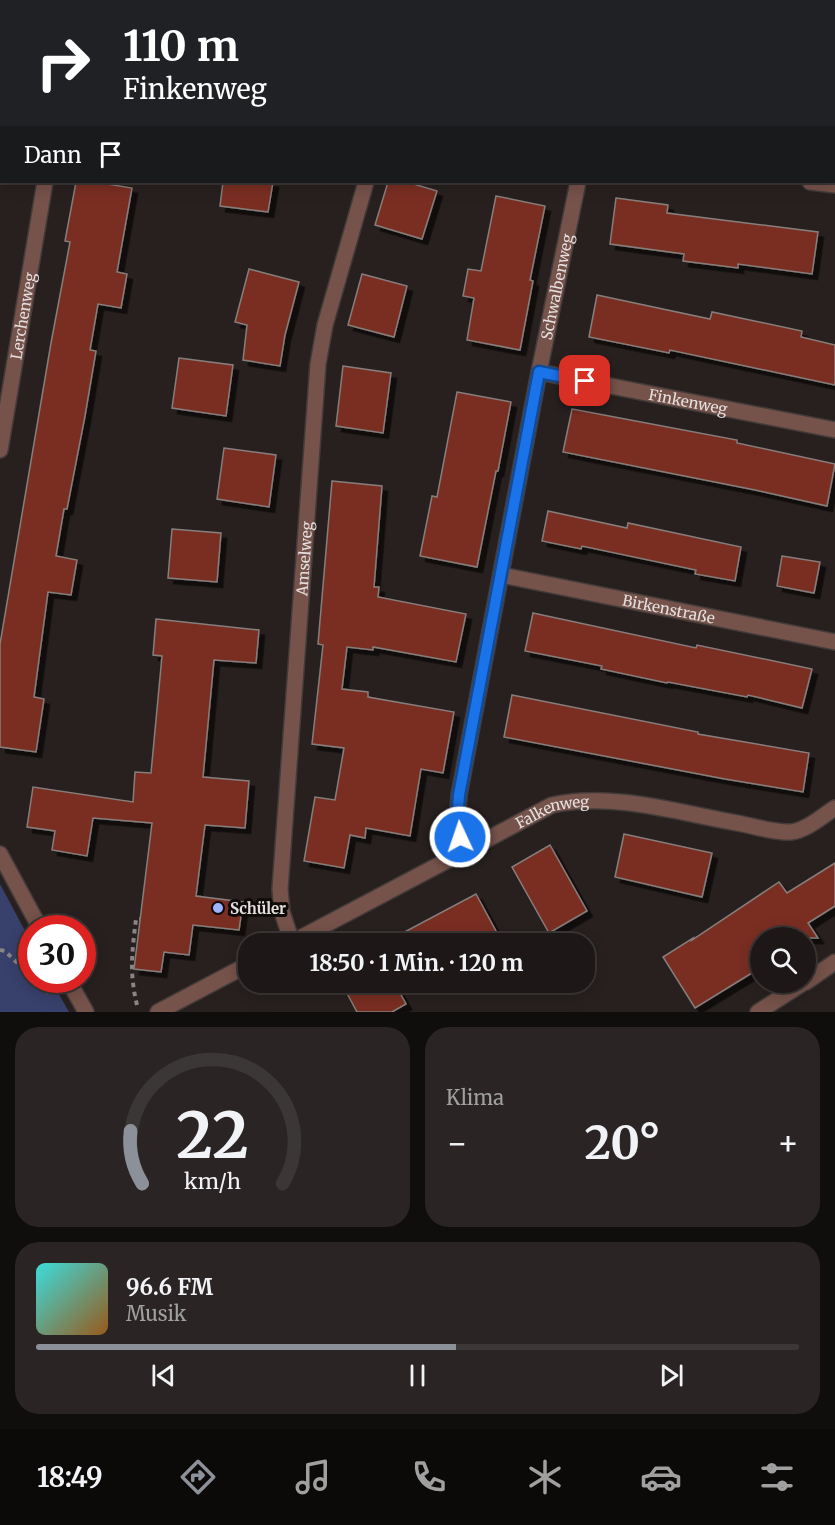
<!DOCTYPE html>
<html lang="de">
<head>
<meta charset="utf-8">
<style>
	:root { --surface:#1d1817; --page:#2a2524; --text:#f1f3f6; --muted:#a0a0a1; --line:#3b3736; --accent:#8c9099 }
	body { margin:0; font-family:Merriweather,serif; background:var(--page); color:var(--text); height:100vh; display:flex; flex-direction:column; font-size:22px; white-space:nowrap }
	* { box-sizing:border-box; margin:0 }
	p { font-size:20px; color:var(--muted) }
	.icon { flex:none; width:33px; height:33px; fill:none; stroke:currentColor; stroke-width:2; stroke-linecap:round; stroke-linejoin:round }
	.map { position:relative; height:1012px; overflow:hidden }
	.details { display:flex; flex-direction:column; gap:15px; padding:15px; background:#100d0d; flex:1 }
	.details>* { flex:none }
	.hud { position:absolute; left:0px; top:0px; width:836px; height:183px; box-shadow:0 3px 15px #0003,0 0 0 2px var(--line); background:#202124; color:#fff; overflow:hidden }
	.buttons { position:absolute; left:750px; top:927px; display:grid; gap:12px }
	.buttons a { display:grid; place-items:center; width:66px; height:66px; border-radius:50%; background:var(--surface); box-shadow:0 3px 15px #0003,0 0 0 2px var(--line); font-size:30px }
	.speed { position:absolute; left:18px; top:915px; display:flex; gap:12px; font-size:30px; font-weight:700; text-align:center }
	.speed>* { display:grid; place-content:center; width:78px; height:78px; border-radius:50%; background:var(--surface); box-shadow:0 3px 15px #0003,0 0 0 2px var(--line); line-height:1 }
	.speed .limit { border:9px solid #d22; background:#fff; color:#111 }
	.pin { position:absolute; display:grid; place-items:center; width:51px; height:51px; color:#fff; margin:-26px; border-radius:12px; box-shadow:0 3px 9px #0006 }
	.me { position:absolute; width:66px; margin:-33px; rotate:357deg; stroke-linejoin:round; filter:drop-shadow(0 0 4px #0008) }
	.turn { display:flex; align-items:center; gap:21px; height:126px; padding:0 24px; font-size:27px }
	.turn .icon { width:78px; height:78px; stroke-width:2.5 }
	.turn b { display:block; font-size:42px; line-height:51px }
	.then { display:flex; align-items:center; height:57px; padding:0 24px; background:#0003; gap:12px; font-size:22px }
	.big { font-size:45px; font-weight:700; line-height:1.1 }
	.details .tile { flex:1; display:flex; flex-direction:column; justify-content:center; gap:9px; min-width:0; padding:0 21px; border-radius:24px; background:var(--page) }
	.details .dial { align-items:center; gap:0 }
	.dial svg { height:156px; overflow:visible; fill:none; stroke:var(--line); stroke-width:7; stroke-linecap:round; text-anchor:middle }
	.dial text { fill:var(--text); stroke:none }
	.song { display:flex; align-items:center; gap:18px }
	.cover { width:72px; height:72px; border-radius:9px; background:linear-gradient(135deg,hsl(180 70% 55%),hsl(30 70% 35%)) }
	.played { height:6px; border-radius:3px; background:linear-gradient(90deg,var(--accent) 55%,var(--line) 55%) }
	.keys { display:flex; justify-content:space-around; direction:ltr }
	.heat { display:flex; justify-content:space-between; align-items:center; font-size:33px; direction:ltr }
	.details .tiles { flex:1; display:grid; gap:15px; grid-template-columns:1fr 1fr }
	.tile:last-child { grid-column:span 2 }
	.trip { position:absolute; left:238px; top:933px; width:357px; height:60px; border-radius:24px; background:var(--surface); box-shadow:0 3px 15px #0003,0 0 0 2px var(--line); font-weight:700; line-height:60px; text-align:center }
	.tabs { display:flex; height:96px; justify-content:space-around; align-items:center; background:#0c0a09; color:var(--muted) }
	.tabs .icon { width:42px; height:42px }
	.tabs .on { color:var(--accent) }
	.tabs b { font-size:27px; color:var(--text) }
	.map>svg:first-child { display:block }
	.green { fill:#38416c }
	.building { fill:#7a2f20; stroke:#867e7c; stroke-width:1.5; filter:url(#shadow) }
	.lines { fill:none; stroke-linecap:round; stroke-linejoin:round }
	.minor-casing { stroke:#423b3a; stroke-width:18 }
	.path { stroke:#8a8483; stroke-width:4; stroke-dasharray:4.5 4.5; stroke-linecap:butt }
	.minor { stroke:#75524a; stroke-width:15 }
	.route-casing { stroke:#114b97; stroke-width:15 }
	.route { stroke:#1a73e8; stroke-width:10 }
	.poi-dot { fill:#a0b3fd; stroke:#0e0b0a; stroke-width:2 }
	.labels { text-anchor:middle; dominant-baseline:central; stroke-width:6; stroke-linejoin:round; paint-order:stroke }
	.street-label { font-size:15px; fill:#e5e0df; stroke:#0e0b0a }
	.poi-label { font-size:15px; font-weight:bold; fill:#e5e0df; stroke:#0e0b0a; text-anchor:start }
</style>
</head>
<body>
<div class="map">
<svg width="835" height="1012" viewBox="0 0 835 1012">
	<defs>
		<filter id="shadow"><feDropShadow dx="5.5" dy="5.5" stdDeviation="0" flood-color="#0009"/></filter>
	</defs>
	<rect width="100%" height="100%" fill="#27201f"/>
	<!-- green -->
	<path class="green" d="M0,884L31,942L32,980H51L69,1012H0Z"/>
	<!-- building -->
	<g class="building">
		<path d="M76,182H95L132,188L117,272L127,274L121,308L98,304L90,350L96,351L85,416L67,509H64L56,556L77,560L71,595L48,592L34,697L44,699L36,752L0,747V644L51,343L70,242L65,241Z"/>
		<path d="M223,182H273L268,212L220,206Z"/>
		<path d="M388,182H407L437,191L422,239L375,225Z"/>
		<path d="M496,196L545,206L530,280L533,281L520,350L467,340L474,298L463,296L468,269L481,271Z"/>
		<path d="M616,198L668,205L667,213L818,232L812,274L738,264V268L683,261L684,254L610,244Z"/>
		<path d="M249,269L299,282L285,335L280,366L243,360L247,325L235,322Z"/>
		<path d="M362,274L407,286L394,337L348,325Z"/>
		<path d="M597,295L710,319L712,312L802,331L801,337L835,345V385L670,350L669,353L589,337Z"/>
		<path d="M179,358L233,365L226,416L172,408Z"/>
		<path d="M343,366L391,373L383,433L336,426Z"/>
		<path d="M457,392L511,402L498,471H496L477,567L420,556L432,496L437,497Z"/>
		<path d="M572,409L737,440V443L835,464L827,506L755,490L563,452Z"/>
		<path d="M224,448L276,455L269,507L217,499Z"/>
		<path d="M332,481L382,486L374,587H379L378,597L466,614L456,662L373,647V650L347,647L342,689L368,692V697L454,712L443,773L421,769L410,836L366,828L365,838L350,835L344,868L304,861L315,797L335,800L344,748L312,744L323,645L318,644Z"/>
		<path d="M548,511L627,528L628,523L741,547L735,581L695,574L696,570L582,546L581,549L542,541Z"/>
		<path d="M172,529L221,533L217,582L168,578Z"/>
		<path d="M782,556L820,562L814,593L777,586Z"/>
		<path d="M533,613L696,648L697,645L812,669L802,708L748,695L747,697L668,682L667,683L601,669L602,666L525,651Z"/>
		<path d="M156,619L259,630L256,663L214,660L203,777L249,781L245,828L205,825L196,896L243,902L239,930L193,925L189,955L164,952L161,972L134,969L152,823L93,818L87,856L52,850L55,831L27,827L33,787L133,802L135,772L151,773L162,656L153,655Z"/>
		<path d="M512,695L698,732V734L809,753L803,792L725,779L504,737Z"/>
		<path d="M624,834L712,853L702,897L615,877Z"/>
		<path d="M550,845L587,911L549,933L512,867Z"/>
		<path d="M835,863V906L808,923L818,938H760V968L695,1008L663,957L693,938L692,940L779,882L787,893Z"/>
		<path d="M476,894L503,944H382Z"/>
		<path d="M341,982H394L406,1004L392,1012H357Z"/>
	</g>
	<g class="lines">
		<defs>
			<g id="minor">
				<path d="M0,7L2,8"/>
				<path d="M810,182L835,185"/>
				<path id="s1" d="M539,372L835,430"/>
				<path id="s2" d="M0,450L45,182"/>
				<path id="s3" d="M501,575L835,642"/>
				<path id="s4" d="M462,853L457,823L459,795L539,372L578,182"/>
				<path d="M0,854L40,928"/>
				<path id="s5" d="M292,942L282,912L280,889L318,364L325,325L366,182"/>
				<path id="s6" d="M289,944L552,805C613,792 676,812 737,823C754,826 774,833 791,832C807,830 822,816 835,808"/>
				<path d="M68,980L86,1012"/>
				<path d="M806,982L835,962"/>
				<path d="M158,1012L249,964"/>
				<path d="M758,1012L805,982"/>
			</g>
		</defs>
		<!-- minor casing -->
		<use href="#minor" class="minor-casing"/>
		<!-- path -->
		<g class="path">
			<path d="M0,950L5,951L32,977"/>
			<path d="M34,980L49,993"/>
			<path d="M137,1005C129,972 132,952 136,919H140"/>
		</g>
		<!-- minor -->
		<use href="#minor" class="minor"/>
	</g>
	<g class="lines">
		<defs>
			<path id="route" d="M460,837L457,823L459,795L539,372L585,381"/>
		</defs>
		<!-- route casing -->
		<use href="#route" class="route-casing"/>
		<!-- route -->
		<use href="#route" class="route"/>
	</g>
	<!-- markers -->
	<circle class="poi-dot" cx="218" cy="908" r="6"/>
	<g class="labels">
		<!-- street labels -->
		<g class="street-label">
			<text stroke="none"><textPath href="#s4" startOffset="576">Schwalbenweg</textPath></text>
			<text stroke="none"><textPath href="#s2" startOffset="136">Lerchenweg</textPath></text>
			<text stroke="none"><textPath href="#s1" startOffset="152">Finkenweg</textPath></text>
			<text stroke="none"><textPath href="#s5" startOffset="386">Amselweg</textPath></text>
			<text stroke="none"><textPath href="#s3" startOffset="171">Birkenstraße</textPath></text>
			<text stroke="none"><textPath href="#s6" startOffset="296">Falkenweg</textPath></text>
		</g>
		<!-- poi labels -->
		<g class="poi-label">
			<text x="230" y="908">Schüler</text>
		</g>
	</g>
</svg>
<div class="buttons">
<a><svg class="icon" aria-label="search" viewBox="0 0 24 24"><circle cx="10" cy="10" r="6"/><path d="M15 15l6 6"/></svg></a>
</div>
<div class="speed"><div class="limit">30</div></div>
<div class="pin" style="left:585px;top:381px;background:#d93025"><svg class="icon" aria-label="arrive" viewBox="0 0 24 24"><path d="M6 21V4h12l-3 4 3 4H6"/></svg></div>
<svg class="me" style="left:460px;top:837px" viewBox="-20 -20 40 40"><circle r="17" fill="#1a73e8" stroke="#fff" stroke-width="3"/><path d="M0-11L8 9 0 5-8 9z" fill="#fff"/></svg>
<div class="trip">18:50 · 1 Min. · 120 m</div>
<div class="hud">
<div class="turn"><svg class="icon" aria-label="right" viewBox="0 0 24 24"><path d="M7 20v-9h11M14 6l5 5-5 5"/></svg><div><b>110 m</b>Finkenweg</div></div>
<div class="then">Dann<svg class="icon" aria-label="arrive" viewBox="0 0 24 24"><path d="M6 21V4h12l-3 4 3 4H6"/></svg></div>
</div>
</div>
<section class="details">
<div class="tiles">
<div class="tile dial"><svg viewBox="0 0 100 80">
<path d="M14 69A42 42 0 1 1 86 69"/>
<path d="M14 69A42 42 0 0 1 8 42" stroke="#8c9099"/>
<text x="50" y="56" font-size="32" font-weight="700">22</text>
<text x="50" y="72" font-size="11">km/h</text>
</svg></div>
<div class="tile"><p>Klima</p>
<div class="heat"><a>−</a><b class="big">20°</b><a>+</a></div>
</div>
<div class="tile">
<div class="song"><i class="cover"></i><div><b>96.6 FM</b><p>Musik</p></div></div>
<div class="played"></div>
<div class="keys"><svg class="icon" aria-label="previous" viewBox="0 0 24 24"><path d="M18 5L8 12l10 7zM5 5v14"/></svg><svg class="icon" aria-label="pause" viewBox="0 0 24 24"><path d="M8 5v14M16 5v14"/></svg><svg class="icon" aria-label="next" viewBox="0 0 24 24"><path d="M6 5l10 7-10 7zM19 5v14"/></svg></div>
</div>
</div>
</section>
<nav class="tabs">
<b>18:49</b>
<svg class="icon on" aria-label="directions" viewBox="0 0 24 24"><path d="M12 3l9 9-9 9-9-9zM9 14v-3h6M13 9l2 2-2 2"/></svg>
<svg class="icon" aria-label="music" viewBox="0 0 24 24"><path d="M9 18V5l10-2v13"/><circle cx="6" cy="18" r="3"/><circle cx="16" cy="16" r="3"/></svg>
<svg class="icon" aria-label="phone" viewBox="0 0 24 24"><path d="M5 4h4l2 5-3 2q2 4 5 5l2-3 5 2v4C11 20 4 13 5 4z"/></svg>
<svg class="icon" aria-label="climate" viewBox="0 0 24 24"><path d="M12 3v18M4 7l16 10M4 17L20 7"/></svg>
<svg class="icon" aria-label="car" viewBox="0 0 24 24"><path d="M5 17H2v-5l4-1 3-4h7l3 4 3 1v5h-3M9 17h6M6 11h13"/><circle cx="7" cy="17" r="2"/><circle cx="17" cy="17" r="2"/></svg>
<svg class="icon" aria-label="filters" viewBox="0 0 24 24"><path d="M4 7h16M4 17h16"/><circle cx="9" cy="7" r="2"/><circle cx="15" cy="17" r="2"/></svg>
</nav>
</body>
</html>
